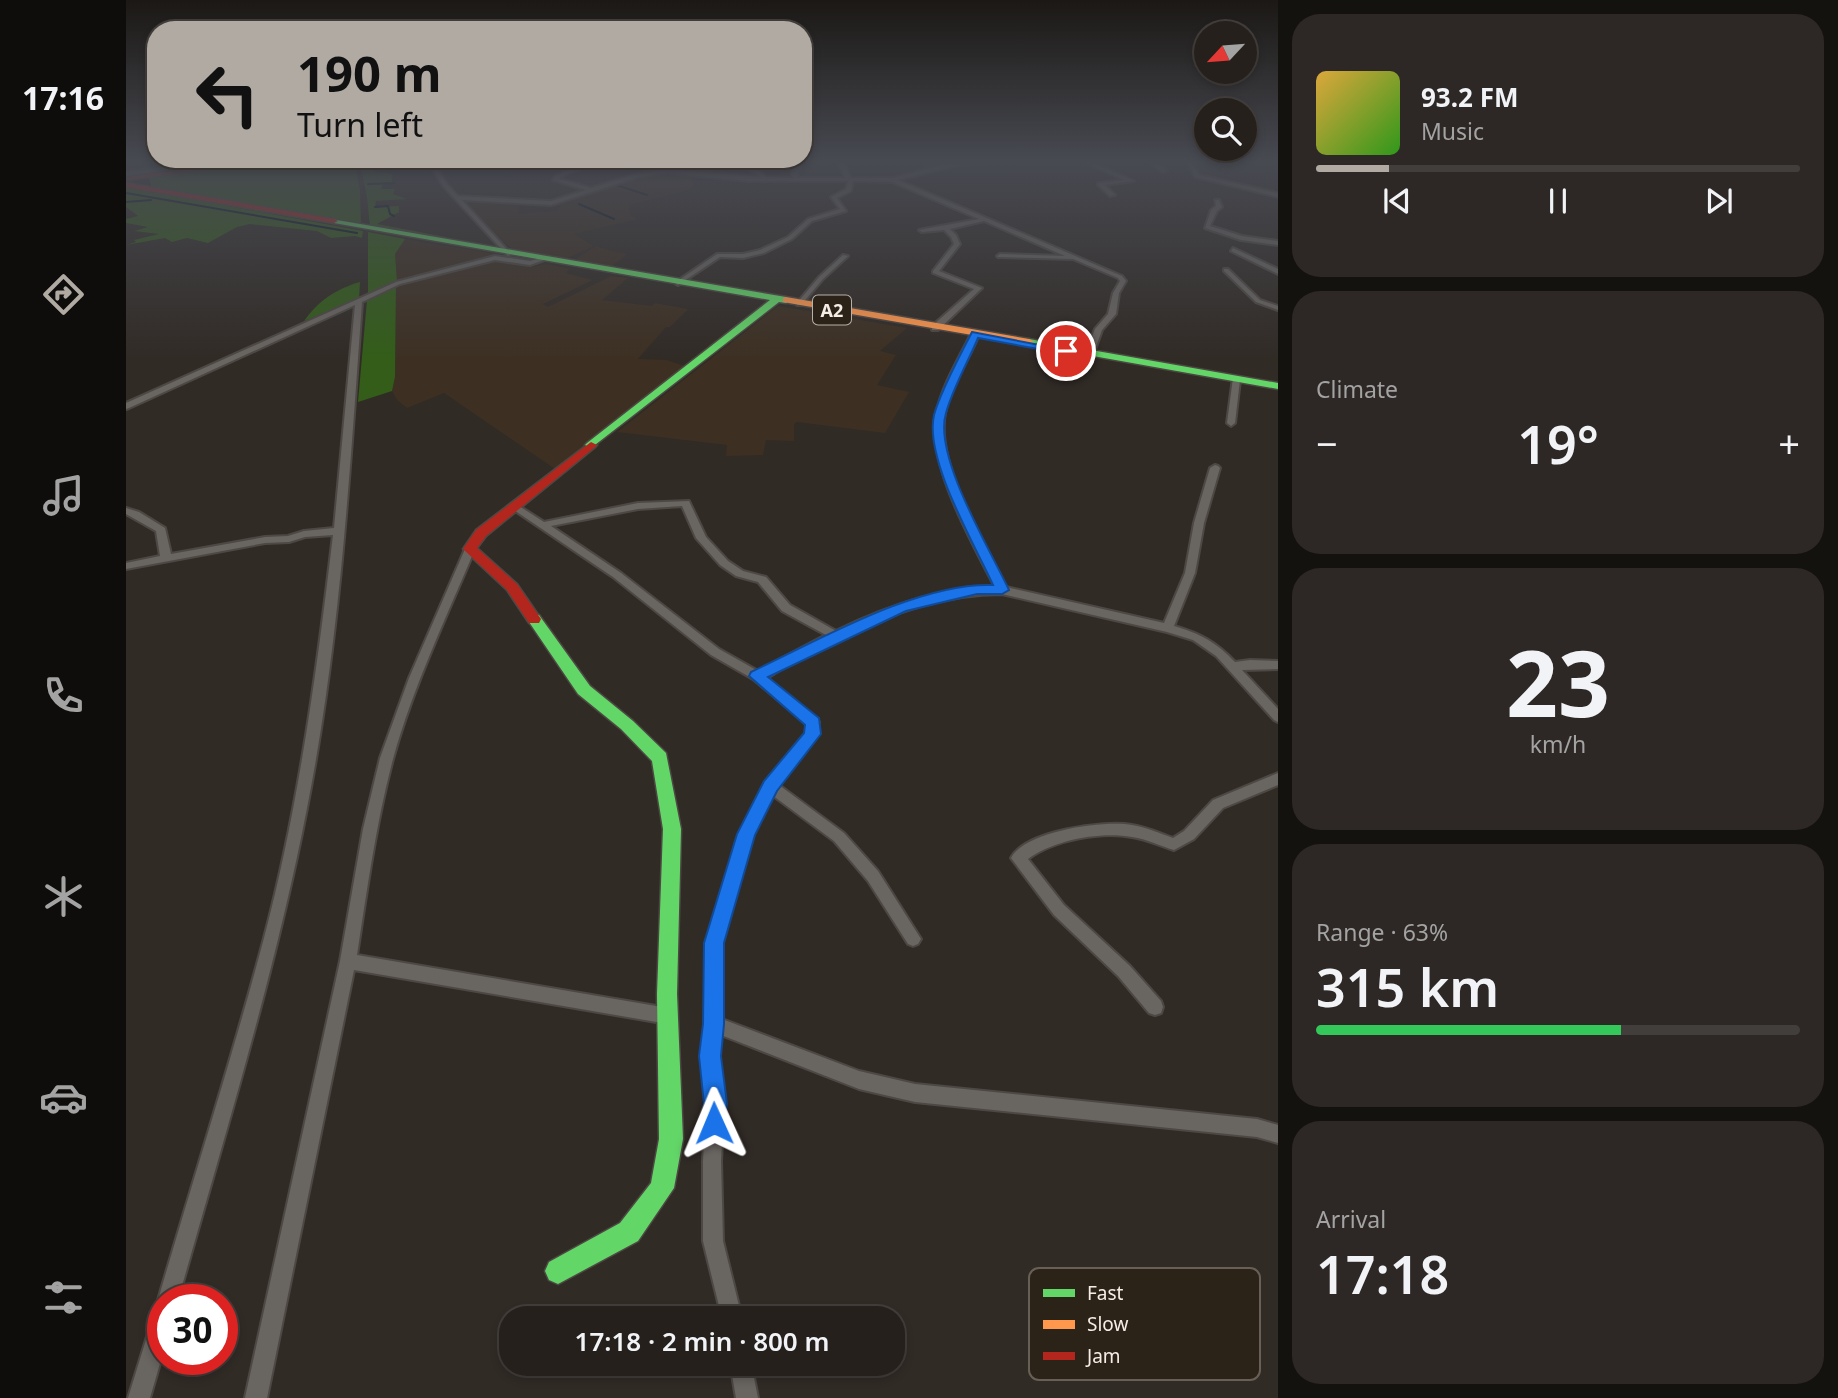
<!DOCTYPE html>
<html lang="en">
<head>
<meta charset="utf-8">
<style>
	:root { --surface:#25201c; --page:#2d2825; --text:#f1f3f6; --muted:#a3a3a3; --line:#423e3b; --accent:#b0aaa3 }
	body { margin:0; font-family:"Noto Sans",sans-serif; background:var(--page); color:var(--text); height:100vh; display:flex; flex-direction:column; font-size:26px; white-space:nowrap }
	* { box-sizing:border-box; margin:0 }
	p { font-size:23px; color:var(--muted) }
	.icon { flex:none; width:38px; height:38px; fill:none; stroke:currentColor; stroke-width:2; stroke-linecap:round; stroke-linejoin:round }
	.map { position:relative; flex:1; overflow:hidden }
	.details { display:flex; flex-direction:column; gap:14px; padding:14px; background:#14120f; width:560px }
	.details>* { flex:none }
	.banner { position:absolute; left:21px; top:21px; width:665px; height:147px; border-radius:28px; box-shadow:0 4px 10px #0003,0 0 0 2px var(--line); background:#b0aaa3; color:#111; overflow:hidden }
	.needle { width:46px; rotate:244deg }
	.fabs { position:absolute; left:1068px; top:21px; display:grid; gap:14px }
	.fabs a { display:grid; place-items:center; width:63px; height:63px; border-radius:50%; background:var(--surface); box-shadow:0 4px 10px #0003,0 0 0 2px var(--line); font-size:35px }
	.speed { position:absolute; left:21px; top:1284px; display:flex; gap:14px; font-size:35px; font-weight:700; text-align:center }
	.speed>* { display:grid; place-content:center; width:91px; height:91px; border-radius:50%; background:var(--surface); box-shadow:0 4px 10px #0003,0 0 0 2px var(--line); line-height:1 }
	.speed .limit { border:10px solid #d22; background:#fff; color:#111 }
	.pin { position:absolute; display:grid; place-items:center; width:60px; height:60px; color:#fff; margin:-30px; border:4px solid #fff; border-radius:50%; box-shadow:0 2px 7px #0007 }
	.me { position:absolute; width:77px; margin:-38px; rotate:359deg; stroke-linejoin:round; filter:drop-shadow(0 0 5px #0008) }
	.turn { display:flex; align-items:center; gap:24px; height:147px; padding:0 35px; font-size:32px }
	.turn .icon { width:91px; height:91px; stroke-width:2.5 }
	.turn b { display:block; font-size:49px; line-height:60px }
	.big { font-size:52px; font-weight:600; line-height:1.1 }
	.details .widget { flex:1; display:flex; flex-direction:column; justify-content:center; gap:10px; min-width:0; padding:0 24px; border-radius:28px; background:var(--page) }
	.details .dial { align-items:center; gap:0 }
	.dial b { font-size:91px; line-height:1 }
	.song { display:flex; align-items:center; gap:21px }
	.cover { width:84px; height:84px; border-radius:10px; background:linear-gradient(135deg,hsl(40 70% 55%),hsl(110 70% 35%)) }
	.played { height:7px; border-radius:4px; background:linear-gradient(90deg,var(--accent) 15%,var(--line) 15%) }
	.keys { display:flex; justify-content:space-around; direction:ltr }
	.heat { display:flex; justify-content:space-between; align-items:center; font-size:38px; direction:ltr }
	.charge { height:10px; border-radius:5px; background:linear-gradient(90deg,#34c759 63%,var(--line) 0) }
	.trip { position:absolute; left:373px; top:1306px; width:406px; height:70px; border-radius:28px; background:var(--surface); box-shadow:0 4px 10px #0003,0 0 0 2px var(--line); font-weight:600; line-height:70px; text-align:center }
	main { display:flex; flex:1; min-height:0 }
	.tab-bar { display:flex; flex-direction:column; width:126px; justify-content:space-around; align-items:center; background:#0f0d0b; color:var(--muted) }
	.tab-bar .icon { width:49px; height:49px }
	.tab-bar .active { color:var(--accent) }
	.tab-bar b { font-size:32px; color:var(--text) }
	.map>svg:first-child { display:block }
	.built { fill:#3d3023 }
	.green { fill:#335d19 }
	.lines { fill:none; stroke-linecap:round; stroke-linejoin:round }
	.stream { stroke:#041426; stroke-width:2 }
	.street-casing { stroke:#4d4843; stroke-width:4 }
	.fast-casing { stroke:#4d4843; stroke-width:3 }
	.slow-casing { stroke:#4d4843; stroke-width:3 }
	.jam-casing { stroke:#4d4843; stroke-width:3 }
	.street { fill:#696561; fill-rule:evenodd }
	.fast { fill:#63d668; fill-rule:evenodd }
	.slow { fill:#ff974d; fill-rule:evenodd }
	.jam { fill:#b3261e; fill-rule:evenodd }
	.route { fill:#1a73e8; stroke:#114b97; stroke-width:2 }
	.labels { text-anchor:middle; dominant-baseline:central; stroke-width:7; stroke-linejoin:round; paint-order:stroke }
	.shield { fill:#2b2218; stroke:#b8b1a9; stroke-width:2 }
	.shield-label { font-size:18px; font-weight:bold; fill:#f5eee7 }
	.key { fill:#2b2218; stroke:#685f56; stroke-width:2 }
	.key-label { font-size:19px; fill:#f5eee7 }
</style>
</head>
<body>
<main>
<nav class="tab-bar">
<b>17:16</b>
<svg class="icon active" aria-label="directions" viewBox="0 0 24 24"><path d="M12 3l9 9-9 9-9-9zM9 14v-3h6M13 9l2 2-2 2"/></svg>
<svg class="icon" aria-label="music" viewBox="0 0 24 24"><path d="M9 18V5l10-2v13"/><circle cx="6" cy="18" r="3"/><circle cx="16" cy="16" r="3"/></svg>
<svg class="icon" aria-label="phone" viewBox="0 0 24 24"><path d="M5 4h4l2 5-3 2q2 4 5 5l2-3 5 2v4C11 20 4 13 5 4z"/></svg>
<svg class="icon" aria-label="climate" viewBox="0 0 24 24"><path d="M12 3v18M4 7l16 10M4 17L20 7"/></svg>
<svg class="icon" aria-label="car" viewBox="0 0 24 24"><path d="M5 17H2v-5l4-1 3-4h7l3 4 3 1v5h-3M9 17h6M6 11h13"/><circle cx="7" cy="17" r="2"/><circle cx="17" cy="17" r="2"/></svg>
<svg class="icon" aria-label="filters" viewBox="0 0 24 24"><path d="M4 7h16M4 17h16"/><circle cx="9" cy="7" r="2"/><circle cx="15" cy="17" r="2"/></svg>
</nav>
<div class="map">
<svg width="1152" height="1398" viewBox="0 0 1152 1398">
	<rect width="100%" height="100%" fill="#312b26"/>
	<!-- built -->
	<g class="built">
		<path d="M544,172L567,175L565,180L568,185L562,190L503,205L504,215L511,219L448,234L468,246L439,259L392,252L373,239L340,204L370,200L394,202L392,214L431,211L435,206L430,204L507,178Z"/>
		<path d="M279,239L375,255L271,281L269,254Z"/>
		<path d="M470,246L479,249L501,254L484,268L451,262V258Z"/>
		<path d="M382,257L409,261L398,264L406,267L420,264L477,275L443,269L440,273L467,280L417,304L422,307L485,276L502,278L476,300L526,306L529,303L562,309L544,327H540L512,359L540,360L562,367L429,469L318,393L281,408L271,400L266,391L269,377L270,285Z"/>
		<path d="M652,306L781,328L754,351L770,355L751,385L783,392L759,433L671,422L668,424V441L640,440L637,455L600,456L601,445L491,432Z"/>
	</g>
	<!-- green -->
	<g class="green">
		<path d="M142,162H229L234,191L235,226L26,188L23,178Z"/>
		<path d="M234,162H244L249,172L267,174L265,184H257L255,189H269L267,194L281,199L250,201L249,207L273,206V212L251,224L325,238L244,227L241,197Z"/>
		<path d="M0,187L237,231L236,238L229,236L205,238L191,231L124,224L111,227L82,243L61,238L46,242L39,238L0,245L10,242L8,240L33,234L8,231L22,227L0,223V219L12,216L0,207Z"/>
		<path d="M242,232L279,239L269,254L271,281L242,295Z"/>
		<path d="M234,282L233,299L178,321C193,300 210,289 234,282Z"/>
		<path d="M270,285L269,377L266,391L232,402L241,300Z"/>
	</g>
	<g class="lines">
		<!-- stream -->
		<g class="stream">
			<path d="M242,184L269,183"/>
			<path d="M490,185L521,195"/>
			<path d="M0,193L231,233"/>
			<path d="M0,202L25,200"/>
			<path d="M426,204L449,197"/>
			<path d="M453,204L488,219"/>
			<path d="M249,207L262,206L264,214L268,216"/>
		</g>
		<defs>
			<g id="street">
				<path d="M80,162H95L0,176V172Z"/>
				<path d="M302,162H307L321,184L332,196L425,201L460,190L427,180L430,175L465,162H472L434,177L433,179L465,188L510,174L541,169L634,177L612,162C622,162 633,170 640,177L667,178L665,173L669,168L666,162H672L675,168L671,173L672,178H719L712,162H718L725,178H767L819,164L850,162L819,168L772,180L996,276L1000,281L993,293L990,314L976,330L967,355L963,357L959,355L969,329L982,314L987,293L994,281L992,278L947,259L872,257L871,256L874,254L939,256L858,221L824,229L830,235L834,244L813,271L856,288L812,330H806V326L848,289L807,273V271L828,244L825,237L818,230L796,232L793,230L853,219L766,182L727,181L725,191L711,198L720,211L686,221L666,239L638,253L617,258L594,257L552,285L550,284V282L591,254H617L634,250L662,237L682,219L714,209L705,197L720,189L722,181H623L541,173L513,177L425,205L336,200L384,253L385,254L382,256L317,186Z"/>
				<path d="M958,162H965L1008,181L979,185L989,195L984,196L972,185V183L998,180Z"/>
				<path d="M1024,162H1030L1041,171L1036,172Z"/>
				<path d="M1061,162H1066L1073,175L1152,193V197L1069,177Z"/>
				<path d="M1089,200H1093L1096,207L1091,211L1084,226L1116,236L1152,241V245L1115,240L1079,228L1085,210L1090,206Z"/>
				<path d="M1107,248L1152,269V274L1105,251Z"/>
				<path d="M717,255L722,256L697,279L675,305H671V303L693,277Z"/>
				<path d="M369,256L404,261L418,257L421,259L404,265L369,260L274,284L236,302C224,470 214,641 181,808C149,974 98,1137 52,1300H37V1353L24,1398H2L27,1317L30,1310L36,1307L32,1300C67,1179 106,1059 138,938C173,805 191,670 207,535L179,537L163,542L139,543L0,569V563L34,556L30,531L0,514V508L13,512L39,528L45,554L139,537L162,536L178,531L208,528L229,305L3,408L0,409V403L270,282Z"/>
				<path d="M1098,269H1102L1134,300L1152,306V310L1130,302L1098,271Z"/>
				<path d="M846,332L853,334C843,360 824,385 819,413C809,463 857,543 880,587L1038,623L1059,573L1068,523L1084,468L1089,465L1092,466L1094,468L1078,523L1069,573L1048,626C1075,634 1090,642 1109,662L1124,660L1152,661V669L1116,670L1152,709V722L1148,720L1090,656L1067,640L1041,632L876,594C820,594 768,612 717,637L716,640C693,643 662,665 641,678L693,722L690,738L653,785L718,833L752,871L795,939L792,944L787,946L782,944L742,881L708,841L646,795L627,834L596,943V1019L733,1071L789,1084L1131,1119L1152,1125V1143L1131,1137L789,1102L733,1089L595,1035L592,1056L598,1104L595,1161L597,1241L616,1318H596L577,1241V1161L580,1104L576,1056L580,1024V943L613,834L639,782L680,733L681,724L627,679L585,655L487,577L382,506L387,503L390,504L418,522L512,503L563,501L580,537L602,561L617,571L640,577L664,605L710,631C759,607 814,587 869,587C846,542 799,461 811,411C817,384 834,357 846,332ZM556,506L570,538L594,565L610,576L632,582L656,611L700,635L632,671L593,649L495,573L425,526L512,509Z"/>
				<path d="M1107,378L1114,380L1109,423L1105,426L1101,423Z"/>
				<path d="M344,546L349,549C320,618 287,687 267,759C250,823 241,890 231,955L542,1008L548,1010L550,1016L548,1022L542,1024L228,970L141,1398H119L214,961L237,829L254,758L283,678L339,549Z"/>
				<path d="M1152,773V785L1097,808L1068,839L1048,850C1034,846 1021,839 1006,837C975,831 927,840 902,859L938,905L1004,966L1035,1001L1037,1007L1035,1013L1029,1015L1023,1013L992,976L928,915L885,858C899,831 978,820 1006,825C1020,827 1033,833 1047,838L1058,831L1087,800Z"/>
				<path d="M604,1363H625L632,1398H610Z"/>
			</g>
			<g id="fast">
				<path d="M205,219L660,297L665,300L660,303L653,302L465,448L459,445L461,443L644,300L208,223Z"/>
				<path d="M903,339L1152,383V389L900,344V340Z"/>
				<path d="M408,614L413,615L464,686L507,721L540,753L555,829L551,994L557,1139L548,1188L512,1241L432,1284L423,1280L419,1271L423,1262L494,1223L525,1183L533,1139L531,994L537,829L526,761L495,729L452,694L401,619Z"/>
			</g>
			<path id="slow" d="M660,297L903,339L908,342L903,345L657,302V298Z"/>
			<g id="jam">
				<path d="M115,162H135L0,180L3,177Z"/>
				<path d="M0,183L208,219L212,221L208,223L0,187Z"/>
				<path d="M465,442L471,445L469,447L360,536L351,548L391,584L415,619L413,623H403L381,590L337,549L350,530Z"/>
			</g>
		</defs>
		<!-- street casing -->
		<use href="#street" class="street-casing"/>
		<!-- fast casing -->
		<use href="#fast" class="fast-casing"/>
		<!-- slow casing -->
		<use href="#slow" class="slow-casing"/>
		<!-- jam casing -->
		<use href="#jam" class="jam-casing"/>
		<!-- street -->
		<use href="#street" class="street"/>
		<!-- fast -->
		<use href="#fast" class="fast"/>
		<!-- slow -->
		<use href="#slow" class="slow"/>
		<!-- jam -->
		<use href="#jam" class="jam"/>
	</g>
	<!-- sky -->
	<linearGradient id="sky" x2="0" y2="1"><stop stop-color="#1b1815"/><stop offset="0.45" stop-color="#484a52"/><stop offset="1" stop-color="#484a52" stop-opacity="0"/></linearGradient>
	<rect width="1152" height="358" fill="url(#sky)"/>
	<!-- route -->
	<path class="route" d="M846,332L945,351L940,354L852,338C842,362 827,388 820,413C807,456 864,549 883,590L876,594H851L780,611L642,677L693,718L695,734L651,791L629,835L598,943V1024L595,1056L601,1104L596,1131L588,1135L580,1131L577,1123L578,1104L573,1056L577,1024L578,943L611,834L638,781L678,733L679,725L623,676L625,672C693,640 793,582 867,585C848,543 798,459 808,415C813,396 836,351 846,332Z"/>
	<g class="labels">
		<!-- shield labels -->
		<rect class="shield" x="687" y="295.5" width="38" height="29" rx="5"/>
		<g class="shield-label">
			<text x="706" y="310">A2</text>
		</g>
	</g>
	<!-- legend -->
	<rect x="903" y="1268" width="231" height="112" rx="10" class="key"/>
	<rect x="917" y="1289" width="32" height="8" fill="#63d668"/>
	<rect x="917" y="1320" width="32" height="9" fill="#ff974d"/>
	<rect x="917" y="1352" width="32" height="8" fill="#b3261e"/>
	<g class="key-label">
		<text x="961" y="1300">Fast</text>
		<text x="961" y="1331">Slow</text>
		<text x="961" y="1363">Jam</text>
	</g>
</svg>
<div class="fabs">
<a><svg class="needle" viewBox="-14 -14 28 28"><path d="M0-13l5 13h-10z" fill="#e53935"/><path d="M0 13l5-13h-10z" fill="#a3a3a3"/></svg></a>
<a><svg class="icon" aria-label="search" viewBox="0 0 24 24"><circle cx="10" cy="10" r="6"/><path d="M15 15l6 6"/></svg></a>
</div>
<div class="speed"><div class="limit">30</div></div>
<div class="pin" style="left:940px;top:351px;background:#d93025"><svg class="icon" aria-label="arrive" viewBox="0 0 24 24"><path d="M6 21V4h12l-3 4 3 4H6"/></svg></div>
<svg class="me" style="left:588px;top:1123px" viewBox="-20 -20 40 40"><path d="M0-17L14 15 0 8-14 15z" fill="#1a73e8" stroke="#fff" stroke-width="4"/></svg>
<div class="trip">17:18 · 2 min · 800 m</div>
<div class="banner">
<div class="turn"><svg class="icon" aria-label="left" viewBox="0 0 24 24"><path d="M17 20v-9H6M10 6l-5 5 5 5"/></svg><div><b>190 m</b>Turn left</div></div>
</div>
</div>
<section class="details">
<div class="widget">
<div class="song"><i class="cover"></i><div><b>93.2 FM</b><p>Music</p></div></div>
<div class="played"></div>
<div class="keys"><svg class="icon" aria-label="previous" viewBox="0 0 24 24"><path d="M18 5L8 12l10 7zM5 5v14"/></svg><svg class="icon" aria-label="pause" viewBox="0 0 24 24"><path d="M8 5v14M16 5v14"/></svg><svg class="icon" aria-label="next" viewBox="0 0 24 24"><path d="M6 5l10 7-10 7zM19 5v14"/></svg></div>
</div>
<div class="widget"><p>Climate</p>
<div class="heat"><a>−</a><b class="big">19°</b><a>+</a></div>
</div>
<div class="widget dial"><b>23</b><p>km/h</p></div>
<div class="widget"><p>Range · 63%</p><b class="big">315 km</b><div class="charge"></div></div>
<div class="widget"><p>Arrival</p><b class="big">17:18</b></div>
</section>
</main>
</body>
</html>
